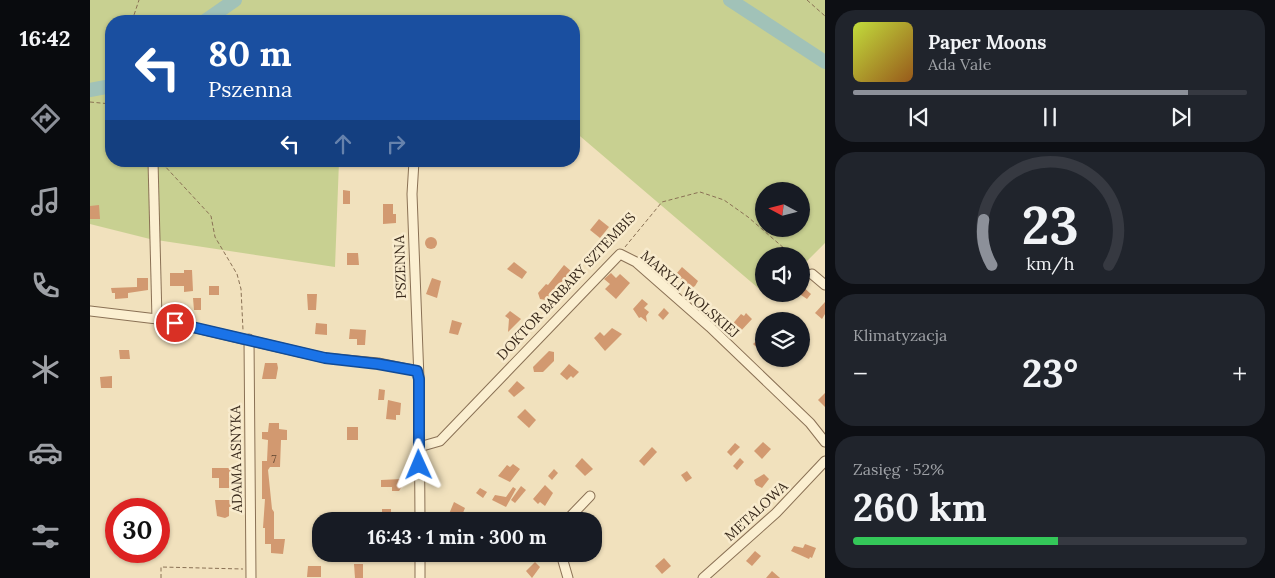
<!DOCTYPE html>
<html lang="pl">
<head>
<meta charset="utf-8">
<style>
	:root { --surface:#171b24; --page:#20242c; --text:#f1f3f6; --muted:#9ea1a6; --line:#363941; --accent:#8c9099 }
	body { margin:0; font-family:Lora,serif; background:var(--page); color:var(--text); height:100vh; display:flex; flex-direction:column; font-size:19px; white-space:nowrap }
	* { box-sizing:border-box; margin:0 }
	p { font-size:16px; color:var(--muted) }
	.icon { flex:none; width:28px; height:28px; fill:none; stroke:currentColor; stroke-width:2; stroke-linecap:round; stroke-linejoin:round }
	.map { position:relative; flex:1; overflow:hidden }
	.panel { display:flex; flex-direction:column; gap:10px; padding:10px; background:#0d0f14; width:450px }
	.panel>* { flex:none }
	.guide { position:absolute; left:15px; top:15px; width:475px; height:152px; border-radius:20px; box-shadow:0 1px 4px #0004; background:#1a4fa0; color:#fff; overflow:hidden }
	.needle { width:32px; rotate:277deg }
	.buttons { position:absolute; left:665px; top:182px; display:grid; gap:10px }
	.buttons a { display:grid; place-items:center; width:55px; height:55px; border-radius:50%; background:var(--surface); box-shadow:0 1px 4px #0004; font-size:25px }
	.speed { position:absolute; left:15px; top:498px; display:flex; gap:10px; font-size:25px; font-weight:700; text-align:center }
	.speed>* { display:grid; place-content:center; width:65px; height:65px; border-radius:50%; background:var(--surface); box-shadow:0 1px 4px #0004; line-height:1 }
	.speed .limit { border:8px solid #d22; background:#fff; color:#111 }
	.pin { position:absolute; display:grid; place-items:center; width:42px; height:42px; color:#fff; margin:-21px; border:2px solid #fff; border-radius:50%; box-shadow:0 1px 5px #0007 }
	.me { position:absolute; width:55px; margin:-28px; rotate:359deg; stroke-linejoin:round; filter:drop-shadow(0 0 4px #0008) }
	.turn { display:flex; align-items:center; gap:18px; height:105px; padding:0 20px; font-size:22px }
	.turn .icon { width:65px; height:65px; stroke-width:2.5 }
	.turn b { display:block; font-size:35px; line-height:42px }
	.lanes { display:flex; align-items:center; height:48px; padding:0 20px; background:#0003; justify-content:center; gap:25px; direction:ltr }
	.lanes .off { opacity:.35 }
	.big { font-size:38px; font-weight:700; line-height:1.1 }
	.panel .tile { flex:1; display:flex; flex-direction:column; justify-content:center; gap:8px; min-width:0; padding:0 18px; border-radius:20px; background:var(--page) }
	.panel .dial { align-items:center; gap:0 }
	.dial svg { height:130px; overflow:visible; fill:none; stroke:var(--line); stroke-width:7; stroke-linecap:round; text-anchor:middle }
	.dial text { fill:var(--text); stroke:none }
	.song { display:flex; align-items:center; gap:15px }
	.cover { width:60px; height:60px; border-radius:8px; background:linear-gradient(135deg,hsl(70 70% 55%),hsl(30 70% 35%)) }
	.played { height:5px; border-radius:2px; background:linear-gradient(90deg,var(--accent) 85%,var(--line) 85%) }
	.keys { display:flex; justify-content:space-around; direction:ltr }
	.heat { display:flex; justify-content:space-between; align-items:center; font-size:28px; direction:ltr }
	.charge { height:8px; border-radius:4px; background:linear-gradient(90deg,#34c759 52%,var(--line) 0) }
	.trip { position:absolute; left:222px; top:512px; width:290px; height:50px; border-radius:20px; background:var(--surface); box-shadow:0 1px 4px #0004; font-weight:700; line-height:50px; text-align:center }
	main { display:flex; flex:1; min-height:0 }
	.menu { display:flex; flex-direction:column; width:90px; justify-content:space-around; align-items:center; background:#090b0e; color:var(--muted) }
	.menu .icon { width:35px; height:35px }
	.menu .selected { color:var(--accent) }
	.menu b { font-size:22px; color:var(--text) }
	.map>svg:first-child { display:block }
	.green { fill:#c8d091; fill-rule:evenodd }
	.lines { fill:none; stroke-linecap:round; stroke-linejoin:round }
	.river { stroke:#a1c2b8; stroke-width:14 }
	.building { fill:#d29970 }
	.minor-casing { stroke:#8a7155; stroke-width:11 }
	.path { stroke:#8a7155; stroke-width:1; stroke-dasharray:4 2.5; stroke-linecap:butt }
	.minor { stroke:#fbefd1; stroke-width:9 }
	.route-casing { stroke:#114b97; stroke-width:12 }
	.route { stroke:#1a73e8; stroke-width:9 }
	.labels { text-anchor:middle; dominant-baseline:central; stroke-width:5; stroke-linejoin:round; paint-order:stroke }
	.number-label { font-size:11px; fill:#5e4530 }
	.street-label { font-size:14px; fill:#38291b; stroke:#f8ebcd }
</style>
</head>
<body>
<main>
<nav class="menu">
<b>16:42</b>
<svg class="icon selected" aria-label="directions" viewBox="0 0 24 24"><path d="M12 3l9 9-9 9-9-9zM9 14v-3h6M13 9l2 2-2 2"/></svg>
<svg class="icon" aria-label="music" viewBox="0 0 24 24"><path d="M9 18V5l10-2v13"/><circle cx="6" cy="18" r="3"/><circle cx="16" cy="16" r="3"/></svg>
<svg class="icon" aria-label="phone" viewBox="0 0 24 24"><path d="M5 4h4l2 5-3 2q2 4 5 5l2-3 5 2v4C11 20 4 13 5 4z"/></svg>
<svg class="icon" aria-label="climate" viewBox="0 0 24 24"><path d="M12 3v18M4 7l16 10M4 17L20 7"/></svg>
<svg class="icon" aria-label="car" viewBox="0 0 24 24"><path d="M5 17H2v-5l4-1 3-4h7l3 4 3 1v5h-3M9 17h6M6 11h13"/><circle cx="7" cy="17" r="2"/><circle cx="17" cy="17" r="2"/></svg>
<svg class="icon" aria-label="filters" viewBox="0 0 24 24"><path d="M4 7h16M4 17h16"/><circle cx="9" cy="7" r="2"/><circle cx="15" cy="17" r="2"/></svg>
</nav>
<div class="map">
<svg width="735" height="578" viewBox="0 0 735 578">
	<rect width="100%" height="100%" fill="#f1e1bd"/>
	<!-- green -->
	<path class="green" d="M0,0H735V243L711,267V256H674V293L484,131V21H21V161H249L245,267L60,239L0,224ZM674,191H711V229H674Z"/>
	<g class="lines">
		<!-- river -->
		<g class="river">
			<path d="M640,0L735,62"/>
			<path d="M115,21L145,0"/>
			<path d="M0,90L21,86"/>
		</g>
	</g>
	<!-- building -->
	<g class="building">
		<path d="M253,190L260,191V204H253Z"/>
		<path d="M293,204H303V214H306V223L293,224Z"/>
		<path d="M9,205L10,219H0V206Z"/>
		<path d="M509,219L519,227L510,238L500,230Z"/>
		<circle cx="341" cy="243" r="6"/>
		<path d="M257,253H268L269,265H257Z"/>
		<path d="M424,262L437,272L432,279L417,269Z"/>
		<path d="M474,265L481,271L456,300L450,299L448,293L456,284L458,285Z"/>
		<path d="M592,267L608,281L605,286L600,289L590,279L592,278L587,273Z"/>
		<path d="M94,270H102L103,291L94,292V286H80V273H94Z"/>
		<path d="M521,273L526,278L530,274L540,283L526,299L515,289L520,284L514,279Z"/>
		<path d="M47,278H58V290L38,293V298L25,299V293H22L21,288L47,287Z"/>
		<path d="M342,278L351,281L347,298L336,294Z"/>
		<path d="M711,285L721,294L717,299L711,295Z"/>
		<rect x="119" y="286" width="10" height="9"/>
		<path d="M217,294H227L226,310H218Z"/>
		<path d="M103,298H111V310H104Z"/>
		<path d="M552,299L558,304L554,308L559,312L556,316L557,322L551,317L549,318L543,309Z"/>
		<path d="M735,302V314L732,319L725,313Z"/>
		<path d="M574,308L579,313L573,320L568,315Z"/>
		<path d="M420,311L431,319L418,332L419,319L415,316Z"/>
		<path d="M656,313L662,319L648,334L640,327L651,314L654,316Z"/>
		<path d="M362,320L372,323L368,335L359,333Z"/>
		<path d="M226,323L237,324V335L225,334Z"/>
		<path d="M522,328L532,334L515,351L504,338L510,332L514,336Z"/>
		<path d="M260,329L276,330L275,345H267V339H259Z"/>
		<path d="M674,334V354L663,344Z"/>
		<path d="M29,350H39L40,359H30Z"/>
		<path d="M459,351L464,352V361L453,372H444L443,367Z"/>
		<path d="M175,363H187L188,368L186,379H172Z"/>
		<path d="M479,364L489,372L483,378L481,376L477,380L470,374Z"/>
		<path d="M22,376V388H11L10,377Z"/>
		<path d="M427,381L435,388L424,397L418,391Z"/>
		<path d="M289,389L295,390L294,400H288Z"/>
		<path d="M735,393V407L728,400Z"/>
		<path d="M298,400L311,403L310,415H306V420L296,419Z"/>
		<path d="M435,409L446,420L439,428L427,417Z"/>
		<path d="M179,423H189V429L197,430V440H191L190,467H180L178,470L182,509L184,512V539H195L193,554L181,553V544H175V528H173L175,499H172V461H177L178,440L172,439V432H178Z"/>
		<rect x="257" y="427" width="11" height="13"/>
		<path d="M673,442L681,449L672,459L664,451Z"/>
		<path d="M645,443L650,447L641,456L637,452Z"/>
		<path d="M562,447L567,452L554,466L549,461Z"/>
		<path d="M492,458L503,469L495,476L485,466Z"/>
		<path d="M650,458L654,462L647,470L643,466Z"/>
		<path d="M423,464L430,469L420,482L408,476L417,465L420,467Z"/>
		<path d="M122,468H146V475L139,476V488H129V478H122Z"/>
		<path d="M464,469L468,473L462,480L458,476Z"/>
		<path d="M597,471L602,478L596,482L591,475Z"/>
		<path d="M674,474L679,479L672,488L666,485L664,480Z"/>
		<path d="M311,479L313,485L309,491H302V487H291V480Z"/>
		<path d="M455,485L463,493L455,506L450,502L448,504L443,499Z"/>
		<path d="M431,486L436,490L425,503L421,500Z"/>
		<path d="M423,487L426,489L416,507L402,500L405,495L416,497Z"/>
		<path d="M390,488L397,492L393,498L386,493Z"/>
		<path d="M125,500H143V507H139V516L135,518L127,516Z"/>
		<path d="M364,502L375,508L370,520L359,514Z"/>
		<rect x="292" y="509" width="9" height="8"/>
		<path d="M715,544L726,548L722,558L720,557L719,559L701,551L704,546L713,548Z"/>
		<path d="M665,551L671,556L662,566L656,561Z"/>
		<rect x="301" y="554" width="11" height="8"/>
		<path d="M347,554H365L361,561Z"/>
		<path d="M574,558L581,566L572,574L565,566Z"/>
		<path d="M445,562L450,567L442,578L436,571Z"/>
		<path d="M264,564H273V578H265Z"/>
		<path d="M218,566H231V577H217Z"/>
		<path d="M682,571L690,578H676Z"/>
	</g>
	<g class="lines">
		<defs>
			<g id="minor">
				<path d="M63,161L67,319"/>
				<path d="M324,161L322,194L329,379L330,521"/>
				<path d="M722,274L735,285"/>
				<path d="M0,311L67,319L235,358L288,363L327,371"/>
				<path d="M159,339L161,578"/>
				<path d="M329,447L350,441L530,254L546,262L620,327L720,423L735,442"/>
				<path d="M476,521L500,496"/>
				<path d="M330,554V578"/>
				<path d="M471,554L478,578"/>
				<path d="M613,578L686,513L735,461"/>
			</g>
		</defs>
		<!-- minor casing -->
		<use href="#minor" class="minor-casing"/>
		<!-- path -->
		<g class="path">
			<path d="M717,0L735,16"/>
			<path d="M42,21L49,0"/>
			<path d="M0,102L21,104"/>
			<path d="M72,163L121,216L125,237L147,274L151,289L153,330"/>
			<path d="M535,247L572,202L610,192L634,200L658,217L703,256"/>
			<path d="M711,264L716,268"/>
			<path d="M71,578V567L153,569"/>
		</g>
		<!-- minor -->
		<use href="#minor" class="minor"/>
	</g>
	<g class="lines">
		<defs>
			<path id="route" d="M85,323L235,358L288,364L327,371L329,379V465"/>
		</defs>
		<!-- route casing -->
		<use href="#route" class="route-casing"/>
		<!-- route -->
		<use href="#route" class="route"/>
	</g>
	<g class="labels">
		<!-- number labels -->
		<g class="number-label">
			<text x="184" y="459">7</text>
		</g>
		<!-- street labels -->
		<g class="street-label">
			<text transform="translate(310 267) rotate(-92)">PSZENNA</text>
			<text transform="translate(476 286) rotate(-47)">DOKTOR BARBARY SZTEMBIS</text>
			<text transform="translate(600 294) rotate(41)">MARYLI WOLSKIEJ</text>
			<text transform="translate(146 459) rotate(-91)">ADAMA ASNYKA</text>
			<text transform="translate(666 511) rotate(-43)">METALOWA</text>
		</g>
	</g>
</svg>
<div class="buttons">
<a><svg class="needle" viewBox="-14 -14 28 28"><path d="M0-13l5 13h-10z" fill="#e53935"/><path d="M0 13l5-13h-10z" fill="#9ea1a6"/></svg></a>
<a><svg class="icon" aria-label="sound" viewBox="0 0 24 24"><path d="M4 9h4l5-4v14l-5-4H4zM17 9q2 3 0 6"/></svg></a>
<a><svg class="icon" aria-label="layers" viewBox="0 0 24 24"><path d="M12 4l9 5-9 5-9-5zM3 14l9 5 9-5"/></svg></a>
</div>
<div class="speed"><div class="limit">30</div></div>
<div class="pin" style="left:85px;top:323px;background:#d93025"><svg class="icon" aria-label="arrive" viewBox="0 0 24 24"><path d="M6 21V4h12l-3 4 3 4H6"/></svg></div>
<svg class="me" style="left:329px;top:465px" viewBox="-20 -20 40 40"><path d="M0-17L14 15 0 8-14 15z" fill="#1a73e8" stroke="#fff" stroke-width="4"/></svg>
<div class="trip">16:43 · 1 min · 300 m</div>
<div class="guide">
<div class="turn"><svg class="icon" aria-label="left" viewBox="0 0 24 24"><path d="M17 20v-9H6M10 6l-5 5 5 5"/></svg><div><b>80 m</b>Pszenna</div></div>
<div class="lanes"><svg class="icon" aria-label="left" viewBox="0 0 24 24"><path d="M17 20v-9H6M10 6l-5 5 5 5"/></svg><svg class="icon off" aria-label="ahead" viewBox="0 0 24 24"><path d="M12 20V5M6 11l6-6 6 6"/></svg><svg class="icon off" aria-label="right" viewBox="0 0 24 24"><path d="M7 20v-9h11M14 6l5 5-5 5"/></svg></div>
</div>
</div>
<section class="panel">
<div class="tile">
<div class="song"><i class="cover"></i><div><b>Paper Moons</b><p>Ada Vale</p></div></div>
<div class="played"></div>
<div class="keys"><svg class="icon" aria-label="previous" viewBox="0 0 24 24"><path d="M18 5L8 12l10 7zM5 5v14"/></svg><svg class="icon" aria-label="pause" viewBox="0 0 24 24"><path d="M8 5v14M16 5v14"/></svg><svg class="icon" aria-label="next" viewBox="0 0 24 24"><path d="M6 5l10 7-10 7zM19 5v14"/></svg></div>
</div>
<div class="tile dial"><svg viewBox="0 0 100 80">
<path d="M14 69A42 42 0 1 1 86 69"/>
<path d="M14 69A42 42 0 0 1 9 41" stroke="#8c9099"/>
<text x="50" y="56" font-size="32" font-weight="700">23</text>
<text x="50" y="72" font-size="11">km/h</text>
</svg></div>
<div class="tile"><p>Klimatyzacja</p>
<div class="heat"><a>−</a><b class="big">23°</b><a>+</a></div>
</div>
<div class="tile"><p>Zasięg · 52%</p><b class="big">260 km</b><div class="charge"></div></div>
</section>
</main>
</body>
</html>
